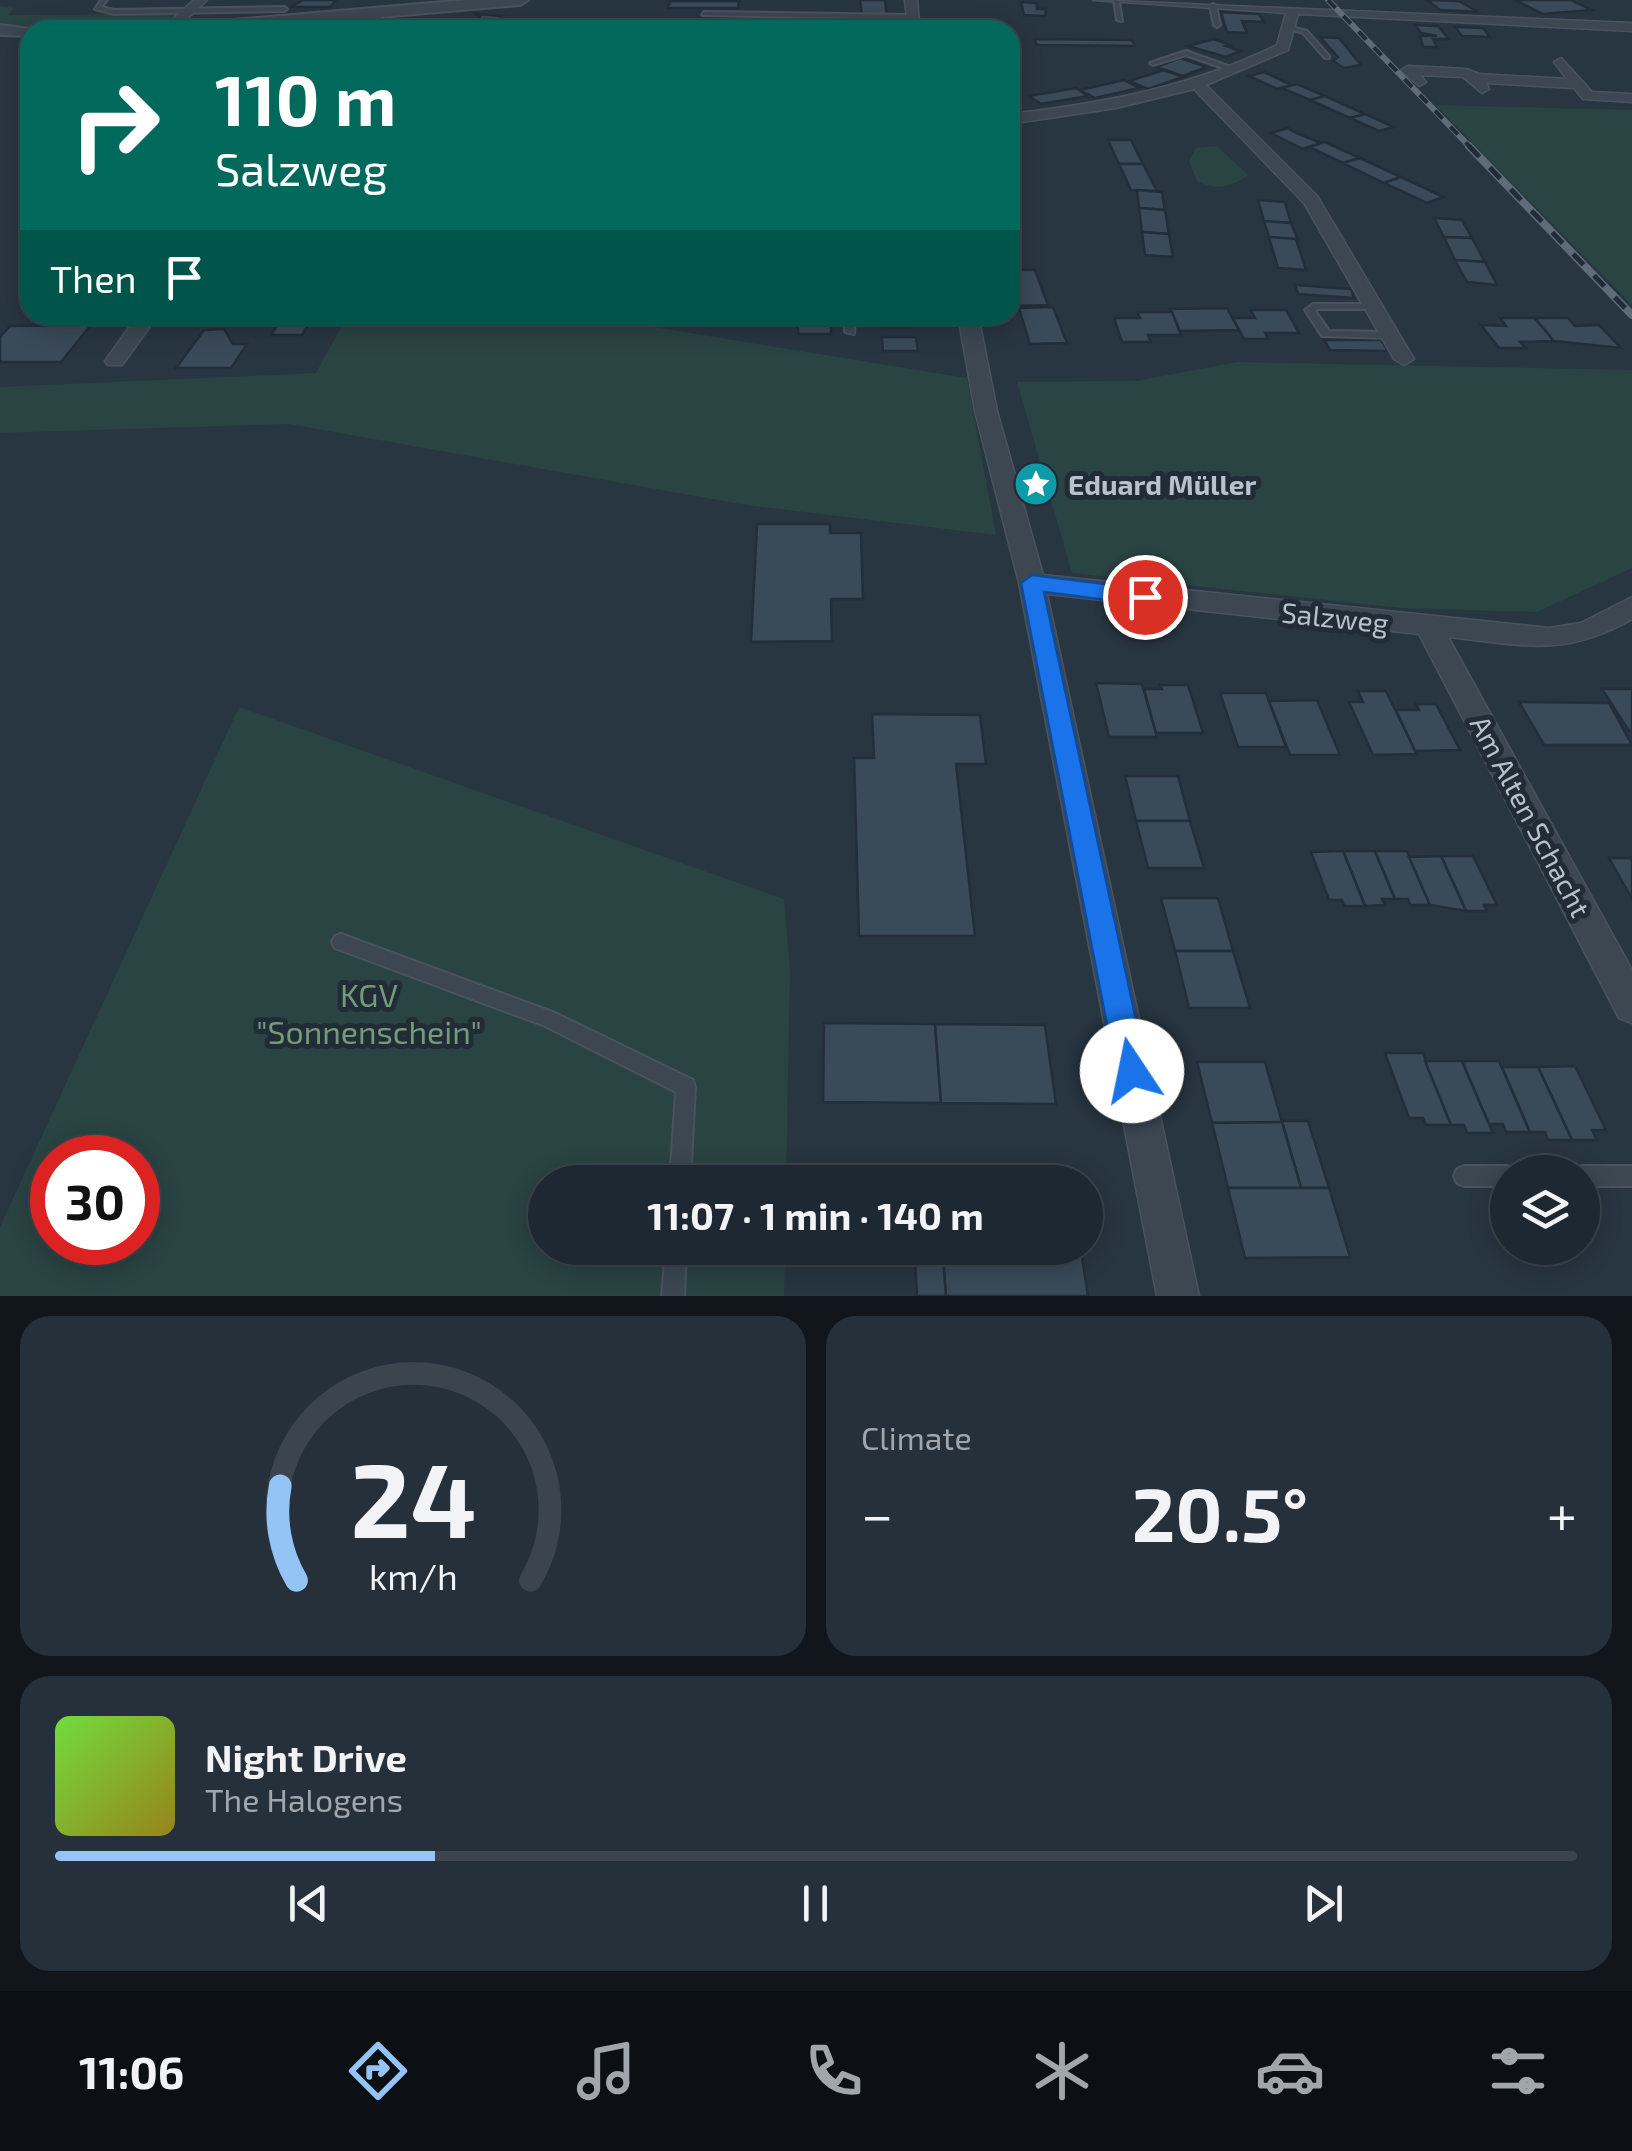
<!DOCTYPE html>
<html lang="en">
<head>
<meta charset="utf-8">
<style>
	:root { --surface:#1e2832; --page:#26303a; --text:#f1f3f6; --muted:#a1a6ac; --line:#3c444d; --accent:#94c4f6 }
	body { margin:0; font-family:"Exo 2",sans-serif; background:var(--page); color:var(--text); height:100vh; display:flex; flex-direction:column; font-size:38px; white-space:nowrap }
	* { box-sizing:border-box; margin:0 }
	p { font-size:32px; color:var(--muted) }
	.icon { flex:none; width:55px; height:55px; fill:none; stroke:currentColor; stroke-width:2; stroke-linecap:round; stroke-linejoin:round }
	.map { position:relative; height:1296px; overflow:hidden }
	.side { display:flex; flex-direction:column; gap:20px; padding:20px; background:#10161c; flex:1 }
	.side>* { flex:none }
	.hud { position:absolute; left:20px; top:20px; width:1000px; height:305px; border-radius:30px; box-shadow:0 5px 25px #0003,0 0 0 2px var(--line); background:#00695c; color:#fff; overflow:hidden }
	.tools { position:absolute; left:1490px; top:1155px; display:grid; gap:20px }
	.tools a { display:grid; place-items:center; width:110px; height:110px; border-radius:50%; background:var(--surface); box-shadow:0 5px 25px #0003,0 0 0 2px var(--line); font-size:50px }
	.speed { position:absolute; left:30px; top:1135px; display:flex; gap:20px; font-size:50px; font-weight:700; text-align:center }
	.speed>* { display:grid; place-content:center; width:130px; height:130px; border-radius:50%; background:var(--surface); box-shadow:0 5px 25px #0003,0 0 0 2px var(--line); line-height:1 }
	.speed .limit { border:15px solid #d22; background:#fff; color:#111 }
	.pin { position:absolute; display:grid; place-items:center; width:85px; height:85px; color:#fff; margin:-42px; border:5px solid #fff; border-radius:50%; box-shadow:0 2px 10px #0007 }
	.me { position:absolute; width:110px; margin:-55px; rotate:349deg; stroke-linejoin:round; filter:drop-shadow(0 0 8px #0008) }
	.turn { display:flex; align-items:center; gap:35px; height:210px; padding:0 30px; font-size:45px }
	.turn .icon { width:130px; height:130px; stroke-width:2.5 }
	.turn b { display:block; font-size:70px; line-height:85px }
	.then { display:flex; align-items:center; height:95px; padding:0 30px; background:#0003; gap:20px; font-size:38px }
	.big { font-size:75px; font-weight:700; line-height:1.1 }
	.side .tile { flex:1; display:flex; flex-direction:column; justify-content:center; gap:15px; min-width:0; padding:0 35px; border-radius:30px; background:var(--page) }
	.side .dial { align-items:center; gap:0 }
	.dial svg { height:260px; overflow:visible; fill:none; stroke:var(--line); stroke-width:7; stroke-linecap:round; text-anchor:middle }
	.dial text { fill:var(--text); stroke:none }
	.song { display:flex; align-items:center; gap:30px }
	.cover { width:120px; height:120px; border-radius:15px; background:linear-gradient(135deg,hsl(100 70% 55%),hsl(50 70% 35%)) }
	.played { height:10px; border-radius:5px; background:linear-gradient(90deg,var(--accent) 25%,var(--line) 25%) }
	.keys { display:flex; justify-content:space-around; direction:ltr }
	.heat { display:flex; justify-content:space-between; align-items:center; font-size:55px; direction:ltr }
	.side .tiles { flex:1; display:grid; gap:20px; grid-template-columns:1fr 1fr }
	.tile:last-child { grid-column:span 2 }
	.trip { position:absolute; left:528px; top:1165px; width:575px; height:100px; border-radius:50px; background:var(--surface); box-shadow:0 5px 25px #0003,0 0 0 2px var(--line); font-weight:700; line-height:100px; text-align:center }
	.menu { display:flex; height:160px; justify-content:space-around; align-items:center; background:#0c1014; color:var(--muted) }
	.menu .icon { width:70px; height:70px }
	.menu .current { color:var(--accent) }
	.menu b { font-size:45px; color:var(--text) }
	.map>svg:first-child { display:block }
	.green { fill:#2a4343; fill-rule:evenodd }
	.building { fill:#3a4a58; stroke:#232e39; stroke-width:2.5 }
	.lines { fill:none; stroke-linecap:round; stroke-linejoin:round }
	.service-casing { stroke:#49535e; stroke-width:4 }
	.minor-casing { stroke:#49535e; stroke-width:3 }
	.tertiary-casing { stroke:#49535e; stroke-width:4 }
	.service { fill:#3c4752; fill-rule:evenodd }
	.minor { fill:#3c4752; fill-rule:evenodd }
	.tertiary { fill:#3c4752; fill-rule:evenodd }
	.rail-far1-casing { stroke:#5e6c79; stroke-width:6 }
	.rail-casing { stroke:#5e6c79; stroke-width:8 }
	.rail-far1 { stroke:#212c37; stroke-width:4; stroke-dasharray:11; stroke-linecap:butt }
	.rail { stroke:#212c37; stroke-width:5; stroke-dasharray:15; stroke-linecap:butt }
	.route { fill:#1a73e8; stroke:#114b97; stroke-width:2.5 }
	.labels { text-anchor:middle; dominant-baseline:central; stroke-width:10; stroke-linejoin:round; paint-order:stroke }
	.poi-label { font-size:28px; font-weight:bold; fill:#b9c2cc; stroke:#212c37; text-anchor:start }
	.street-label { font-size:28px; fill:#b9c2cc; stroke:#212c37 }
	.near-park-label { font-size:32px; fill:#719c77; stroke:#212c37 }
</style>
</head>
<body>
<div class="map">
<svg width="1632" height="1296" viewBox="0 0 1632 1296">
	<rect width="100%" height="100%" fill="#283642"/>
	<!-- green -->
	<g class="green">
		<path d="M0,6L14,8L8,15L177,14L169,24L156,28L0,26Z"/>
		<path d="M1435,105L1632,110V305Z"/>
		<path d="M1217,146L1248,175C1232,187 1215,191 1197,181L1189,161L1196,148Z"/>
		<path d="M348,315H580L967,378L996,535L746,505L289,424L0,433V387L316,373Z"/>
		<path d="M1237,362L1632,370V568L1537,612L1402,608L1072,573L1017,382L1136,381Z"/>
		<path d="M239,707L784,899L790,970L786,1182H545V1248H785L784,1296H0V1227ZM52,1158H138V1242H52Z"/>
	</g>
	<!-- building -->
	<g class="building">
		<path d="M336,0L330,7H291L303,0Z"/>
		<path d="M860,0H885L887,15H862Z"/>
		<path d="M1427,0L1459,1L1478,12L1440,10Z"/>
		<path d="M1515,0H1571L1592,10L1543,14Z"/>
		<path d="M670,1H739L738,8H668Z"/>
		<path d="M1021,2L1037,3V9H1046L1045,16L1024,15Z"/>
		<path d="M1221,12L1259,14L1264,22L1242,21L1247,33L1227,32Z"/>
		<path d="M476,14L501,16L498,21H505L502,26L474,24L480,17Z"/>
		<path d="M1415,25L1438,26L1449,39H1433L1437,47H1423L1420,36H1437L1421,33Z"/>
		<path d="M1455,27L1483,28L1490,37L1462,36Z"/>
		<path d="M1320,37L1339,38L1361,65L1344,68L1333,61L1338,57Z"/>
		<path d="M1034,39L1132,40L1135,46L1037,45Z"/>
		<path d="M1214,39L1230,45L1226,46L1240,51L1226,57L1188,46Z"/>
		<path d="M1180,58L1207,67L1183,76L1156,67Z"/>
		<path d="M1164,70L1183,77L1148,89L1129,81Z"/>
		<path d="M1264,72L1292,85L1277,89L1249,76Z"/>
		<path d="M1124,80L1139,88L1095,98L1080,90Z"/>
		<path d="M1297,84L1325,96L1310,100L1282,88Z"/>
		<path d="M1076,88L1088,96L1041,104L1029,96Z"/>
		<path d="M1325,96L1365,114L1350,118L1310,100Z"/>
		<path d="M1365,114L1394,127L1379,131L1350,118Z"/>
		<path d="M1288,128L1296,133L1321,143L1303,149L1271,133Z"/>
		<path d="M1108,140H1131L1143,164H1119Z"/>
		<path d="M1325,142L1360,158L1343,163L1309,147Z"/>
		<path d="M1360,158L1401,177L1384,183L1343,163Z"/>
		<path d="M1119,164H1143L1157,191L1131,190Z"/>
		<path d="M1401,177L1444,197L1427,203L1384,183Z"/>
		<path d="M1137,190L1162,192L1165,210L1139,208Z"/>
		<path d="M1010,198L1020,199L1019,221H1010Z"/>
		<path d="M1258,200L1285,202L1291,223L1264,221Z"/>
		<path d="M1139,208L1165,210L1169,234L1142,232Z"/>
		<path d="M1434,218L1462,220L1472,238L1444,237Z"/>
		<path d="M1010,221H1019L1018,247L1010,246Z"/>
		<path d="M1264,221L1291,223L1298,240L1269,237Z"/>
		<path d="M1142,232L1169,234L1173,257L1145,255Z"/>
		<path d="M1269,237L1296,239L1306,270L1278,268Z"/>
		<path d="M1444,237L1472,238L1485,262L1455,260Z"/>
		<path d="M1455,260L1485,262L1497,285L1467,282Z"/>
		<path d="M1010,270H1035L1048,305L1010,306Z"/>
		<path d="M1295,285L1351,289L1354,298L1298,294Z"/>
		<path d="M1053,307L1067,343L1030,344L1019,308Z"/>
		<path d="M1227,308L1239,330L1180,331L1170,309Z"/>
		<path d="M1251,310H1286L1299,333H1265L1268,339H1244L1233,318H1255Z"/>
		<path d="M1137,312H1172L1181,335H1148L1151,342H1122L1114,318H1140Z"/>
		<path d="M283,315H314L302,335H271Z"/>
		<path d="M880,315H913L914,326H881Z"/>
		<path d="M1500,318H1535L1554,341L1520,342L1526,348H1499L1481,325L1506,326Z"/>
		<path d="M1535,318H1568L1575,326L1599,325L1621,348L1554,341Z"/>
		<path d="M831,320V334H798V321Z"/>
		<path d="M91,325L61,362H0V337L10,326Z"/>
		<path d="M224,329L233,344H247L231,368H176L204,330Z"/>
		<path d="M882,337H916L918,351H883Z"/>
		<path d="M1324,340H1381L1388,351L1330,350Z"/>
		<path d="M757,524H830V533H861L863,599H831L832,641L751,642Z"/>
		<path d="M1096,683L1142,684L1157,737H1109Z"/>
		<path d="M1160,685H1188L1203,733H1156L1144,689H1162Z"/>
		<path d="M1602,689H1632V731H1629Z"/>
		<path d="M1358,691H1386L1417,754L1373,755L1349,702H1363Z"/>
		<path d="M1220,693H1266L1286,747H1238Z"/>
		<path d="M1317,700L1340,755H1290L1269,701Z"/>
		<path d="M1519,702L1609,703L1632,745H1544Z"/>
		<path d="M1416,704H1436L1460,750L1415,751L1396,710H1419Z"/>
		<path d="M872,714L980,715L986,764H956L975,936H859L854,758H874Z"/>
		<path d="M1125,776H1178L1190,821H1136Z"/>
		<path d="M1136,821H1190L1204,868H1148Z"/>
		<path d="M1343,851H1375L1395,899H1382L1385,905L1365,906Z"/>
		<path d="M1343,851L1365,906H1344L1342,900H1329L1311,852Z"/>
		<path d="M1375,851H1407L1430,905H1410L1408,899H1395Z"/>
		<path d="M1441,856H1473L1497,905H1484L1487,911H1466Z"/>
		<path d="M1441,856L1466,911L1430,905L1409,857Z"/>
		<path d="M1609,858H1632V899Z"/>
		<path d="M1161,898H1218L1233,951H1175Z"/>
		<path d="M1175,951H1233L1250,1008H1189Z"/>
		<path d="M824,1023L935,1024L941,1103L823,1102Z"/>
		<path d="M935,1024L1045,1025L1056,1104L941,1103Z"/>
		<path d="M1385,1053H1423L1451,1125H1426L1423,1118H1409Z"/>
		<path d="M1425,1061H1462L1493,1133H1467L1464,1125H1451Z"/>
		<path d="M1462,1061H1499L1530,1132H1506L1503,1124H1489Z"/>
		<path d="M1197,1062H1265L1282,1122L1212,1123Z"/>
		<path d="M1575,1066L1606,1130H1592L1597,1140H1572L1538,1067Z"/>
		<path d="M1502,1067H1538L1572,1140H1548L1545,1132H1530Z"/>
		<path d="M1308,1121L1329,1188H1301L1282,1121Z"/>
		<path d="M1282,1122L1301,1188H1228L1212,1123Z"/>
		<path d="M1228,1188H1329L1350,1257L1245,1258Z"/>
		<path d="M1031,1248H1072L1074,1258L1082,1257L1088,1296H946L943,1259L1032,1258Z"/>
		<path d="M915,1259H943L946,1296H917Z"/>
	</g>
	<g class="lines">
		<defs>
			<g id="service">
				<path d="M101,0H107L101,7L114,10L284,7L287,9L284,11L114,14L95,9Z"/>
				<path d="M1114,0L1119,1L1122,21L1117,20Z"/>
				<path d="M1213,4L1216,6L1220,25L1217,27L1214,25L1210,6Z"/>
				<path d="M704,12L912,15L915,17L912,19L702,15Z"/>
				<path d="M1288,26L1307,31L1329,56V58H1325L1303,33L1288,28Z"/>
				<path d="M1186,51L1236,69L1237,70L1232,71L1186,55L1153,65L1150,63Z"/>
				<path d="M1313,304H1377L1379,306L1374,309H1318L1315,311L1329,331L1391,332L1396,335L1391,338L1322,336L1305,310Z"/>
				<path d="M845,315H855L854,334L845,332Z"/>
				<path d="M341,934L555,1013L693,1080L695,1087L690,1182H670L676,1092L545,1026L335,948L332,942L335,936Z"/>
				<path d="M1464,1166H1508L1515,1169L1517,1172H1508V1186H1464L1457,1183L1454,1176L1457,1169Z"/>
				<path d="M1582,1166H1632V1186H1582V1172H1573L1575,1169Z"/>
				<path d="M666,1248H686L684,1296H662Z"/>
			</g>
			<g id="minor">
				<path d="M194,0H207L175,30H161Z"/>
				<path d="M905,0H917L920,30H908Z"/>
				<path d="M1093,0L1632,23V31L1298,14L1288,50L1206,85L1317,196L1414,359L1404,365L1394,359L1304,203L1194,89L1116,108L1010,124V114C1103,103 1192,87 1277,45L1286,13Z"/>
				<path d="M377,10L383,14L372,30H360Z"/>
				<path d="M1561,58L1592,92L1632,94V102L1583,99L1574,88L1486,83L1489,89L1482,93L1463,77L1420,75L1426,82L1419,86L1401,70L1408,66L1466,69L1479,74L1567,79L1554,62Z"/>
				<path d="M138,315H158L122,365H108L105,361Z"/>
				<path d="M958,315H978L997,411L1043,575L1549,628L1581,623L1632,597V619C1563,658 1524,645 1448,637L1632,970V1023L1619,1018L1419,634L1047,594L1199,1296H1157L1019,583L975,411Z"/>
			</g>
			<g id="tertiary">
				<path d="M466,0H528L520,5L231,30H166L174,25Z"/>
				<path d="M0,25L38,30H30V36L0,35Z"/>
			</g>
		</defs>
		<!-- service casing -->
		<use href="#service" class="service-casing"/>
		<!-- minor casing -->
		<use href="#minor" class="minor-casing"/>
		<!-- tertiary casing -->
		<use href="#tertiary" class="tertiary-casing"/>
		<!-- service -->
		<use href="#service" class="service"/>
		<!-- minor -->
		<use href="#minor" class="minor"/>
		<!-- tertiary -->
		<use href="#tertiary" class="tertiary"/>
		<defs>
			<path id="rail-far1" d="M1328,0L1472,149"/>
			<path id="rail" d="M1469,146L1632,315"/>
		</defs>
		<!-- rail-far1 casing -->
		<use href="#rail-far1" class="rail-far1-casing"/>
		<!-- rail casing -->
		<use href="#rail" class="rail-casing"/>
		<!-- rail-far1 -->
		<use href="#rail-far1" class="rail-far1"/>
		<!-- rail -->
		<use href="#rail" class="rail"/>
	</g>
	<!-- route -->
	<path class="route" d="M1032,575L1145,589L1156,597L1145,605L1044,592L1147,1071L1143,1082L1132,1086L1121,1082L1116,1071L1021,583Z"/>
	<!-- icons -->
	<defs>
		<symbol id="sight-disc" viewBox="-11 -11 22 22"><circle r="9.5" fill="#0f9aa8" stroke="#212c37"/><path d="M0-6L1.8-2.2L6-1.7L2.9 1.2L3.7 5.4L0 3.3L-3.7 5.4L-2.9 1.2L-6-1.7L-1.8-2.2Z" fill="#fff"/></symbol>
	</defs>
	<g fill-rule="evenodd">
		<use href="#sight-disc" x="1011" y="459" width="50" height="50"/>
	</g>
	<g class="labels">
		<!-- poi labels -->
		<g class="poi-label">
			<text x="1068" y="484">Eduard Müller</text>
		</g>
		<!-- street labels -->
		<g class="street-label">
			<text transform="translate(1335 617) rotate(6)">Salzweg</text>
			<text transform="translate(1531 816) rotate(62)">Am Alten Schacht</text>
		</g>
		<!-- near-park labels -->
		<g class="near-park-label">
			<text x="369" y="994">KGV<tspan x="369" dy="37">"Sonnenschein"</tspan></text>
		</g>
	</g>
</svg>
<div class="tools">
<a><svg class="icon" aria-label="layers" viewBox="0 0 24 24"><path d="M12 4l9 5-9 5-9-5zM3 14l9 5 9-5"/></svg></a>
</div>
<div class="speed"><div class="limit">30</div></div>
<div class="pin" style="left:1145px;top:597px;background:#d93025"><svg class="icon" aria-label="arrive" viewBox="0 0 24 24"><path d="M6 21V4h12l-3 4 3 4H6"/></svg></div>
<svg class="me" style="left:1132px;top:1071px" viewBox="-20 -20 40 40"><circle r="19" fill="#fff"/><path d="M0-13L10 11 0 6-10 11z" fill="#1a73e8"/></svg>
<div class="trip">11:07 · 1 min · 140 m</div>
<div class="hud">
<div class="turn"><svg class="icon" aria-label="right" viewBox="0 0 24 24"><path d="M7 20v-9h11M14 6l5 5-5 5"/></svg><div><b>110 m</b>Salzweg</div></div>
<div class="then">Then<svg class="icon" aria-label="arrive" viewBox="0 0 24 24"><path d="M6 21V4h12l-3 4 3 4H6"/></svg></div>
</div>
</div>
<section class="side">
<div class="tiles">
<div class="tile dial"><svg viewBox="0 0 100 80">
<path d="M14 69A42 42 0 1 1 86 69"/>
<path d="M14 69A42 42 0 0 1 9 40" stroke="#94c4f6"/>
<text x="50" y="56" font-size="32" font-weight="700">24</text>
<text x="50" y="72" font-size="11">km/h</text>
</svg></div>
<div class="tile"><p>Climate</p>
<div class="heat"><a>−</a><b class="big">20.5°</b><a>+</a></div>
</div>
<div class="tile">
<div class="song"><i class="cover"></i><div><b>Night Drive</b><p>The Halogens</p></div></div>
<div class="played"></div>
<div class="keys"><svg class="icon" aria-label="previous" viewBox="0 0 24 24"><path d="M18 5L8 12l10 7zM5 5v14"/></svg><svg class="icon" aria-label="pause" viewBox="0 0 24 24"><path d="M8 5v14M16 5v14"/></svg><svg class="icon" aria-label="next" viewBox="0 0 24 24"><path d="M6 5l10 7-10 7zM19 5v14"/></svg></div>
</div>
</div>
</section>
<nav class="menu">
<b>11:06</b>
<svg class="icon current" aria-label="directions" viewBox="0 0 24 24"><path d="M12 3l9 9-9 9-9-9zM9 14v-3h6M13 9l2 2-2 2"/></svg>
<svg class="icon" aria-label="music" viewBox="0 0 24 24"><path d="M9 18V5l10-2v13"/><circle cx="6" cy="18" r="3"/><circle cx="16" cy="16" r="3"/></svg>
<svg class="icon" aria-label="phone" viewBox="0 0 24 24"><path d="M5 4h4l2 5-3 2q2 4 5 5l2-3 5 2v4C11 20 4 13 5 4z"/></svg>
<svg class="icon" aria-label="climate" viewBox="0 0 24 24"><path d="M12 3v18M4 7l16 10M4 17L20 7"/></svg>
<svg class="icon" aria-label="car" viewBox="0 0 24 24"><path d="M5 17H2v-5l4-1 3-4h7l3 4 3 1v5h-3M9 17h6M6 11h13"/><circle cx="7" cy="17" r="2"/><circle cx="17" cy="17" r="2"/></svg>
<svg class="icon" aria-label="filters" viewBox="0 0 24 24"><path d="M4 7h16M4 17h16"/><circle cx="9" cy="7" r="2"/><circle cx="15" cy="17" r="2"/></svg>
</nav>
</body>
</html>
